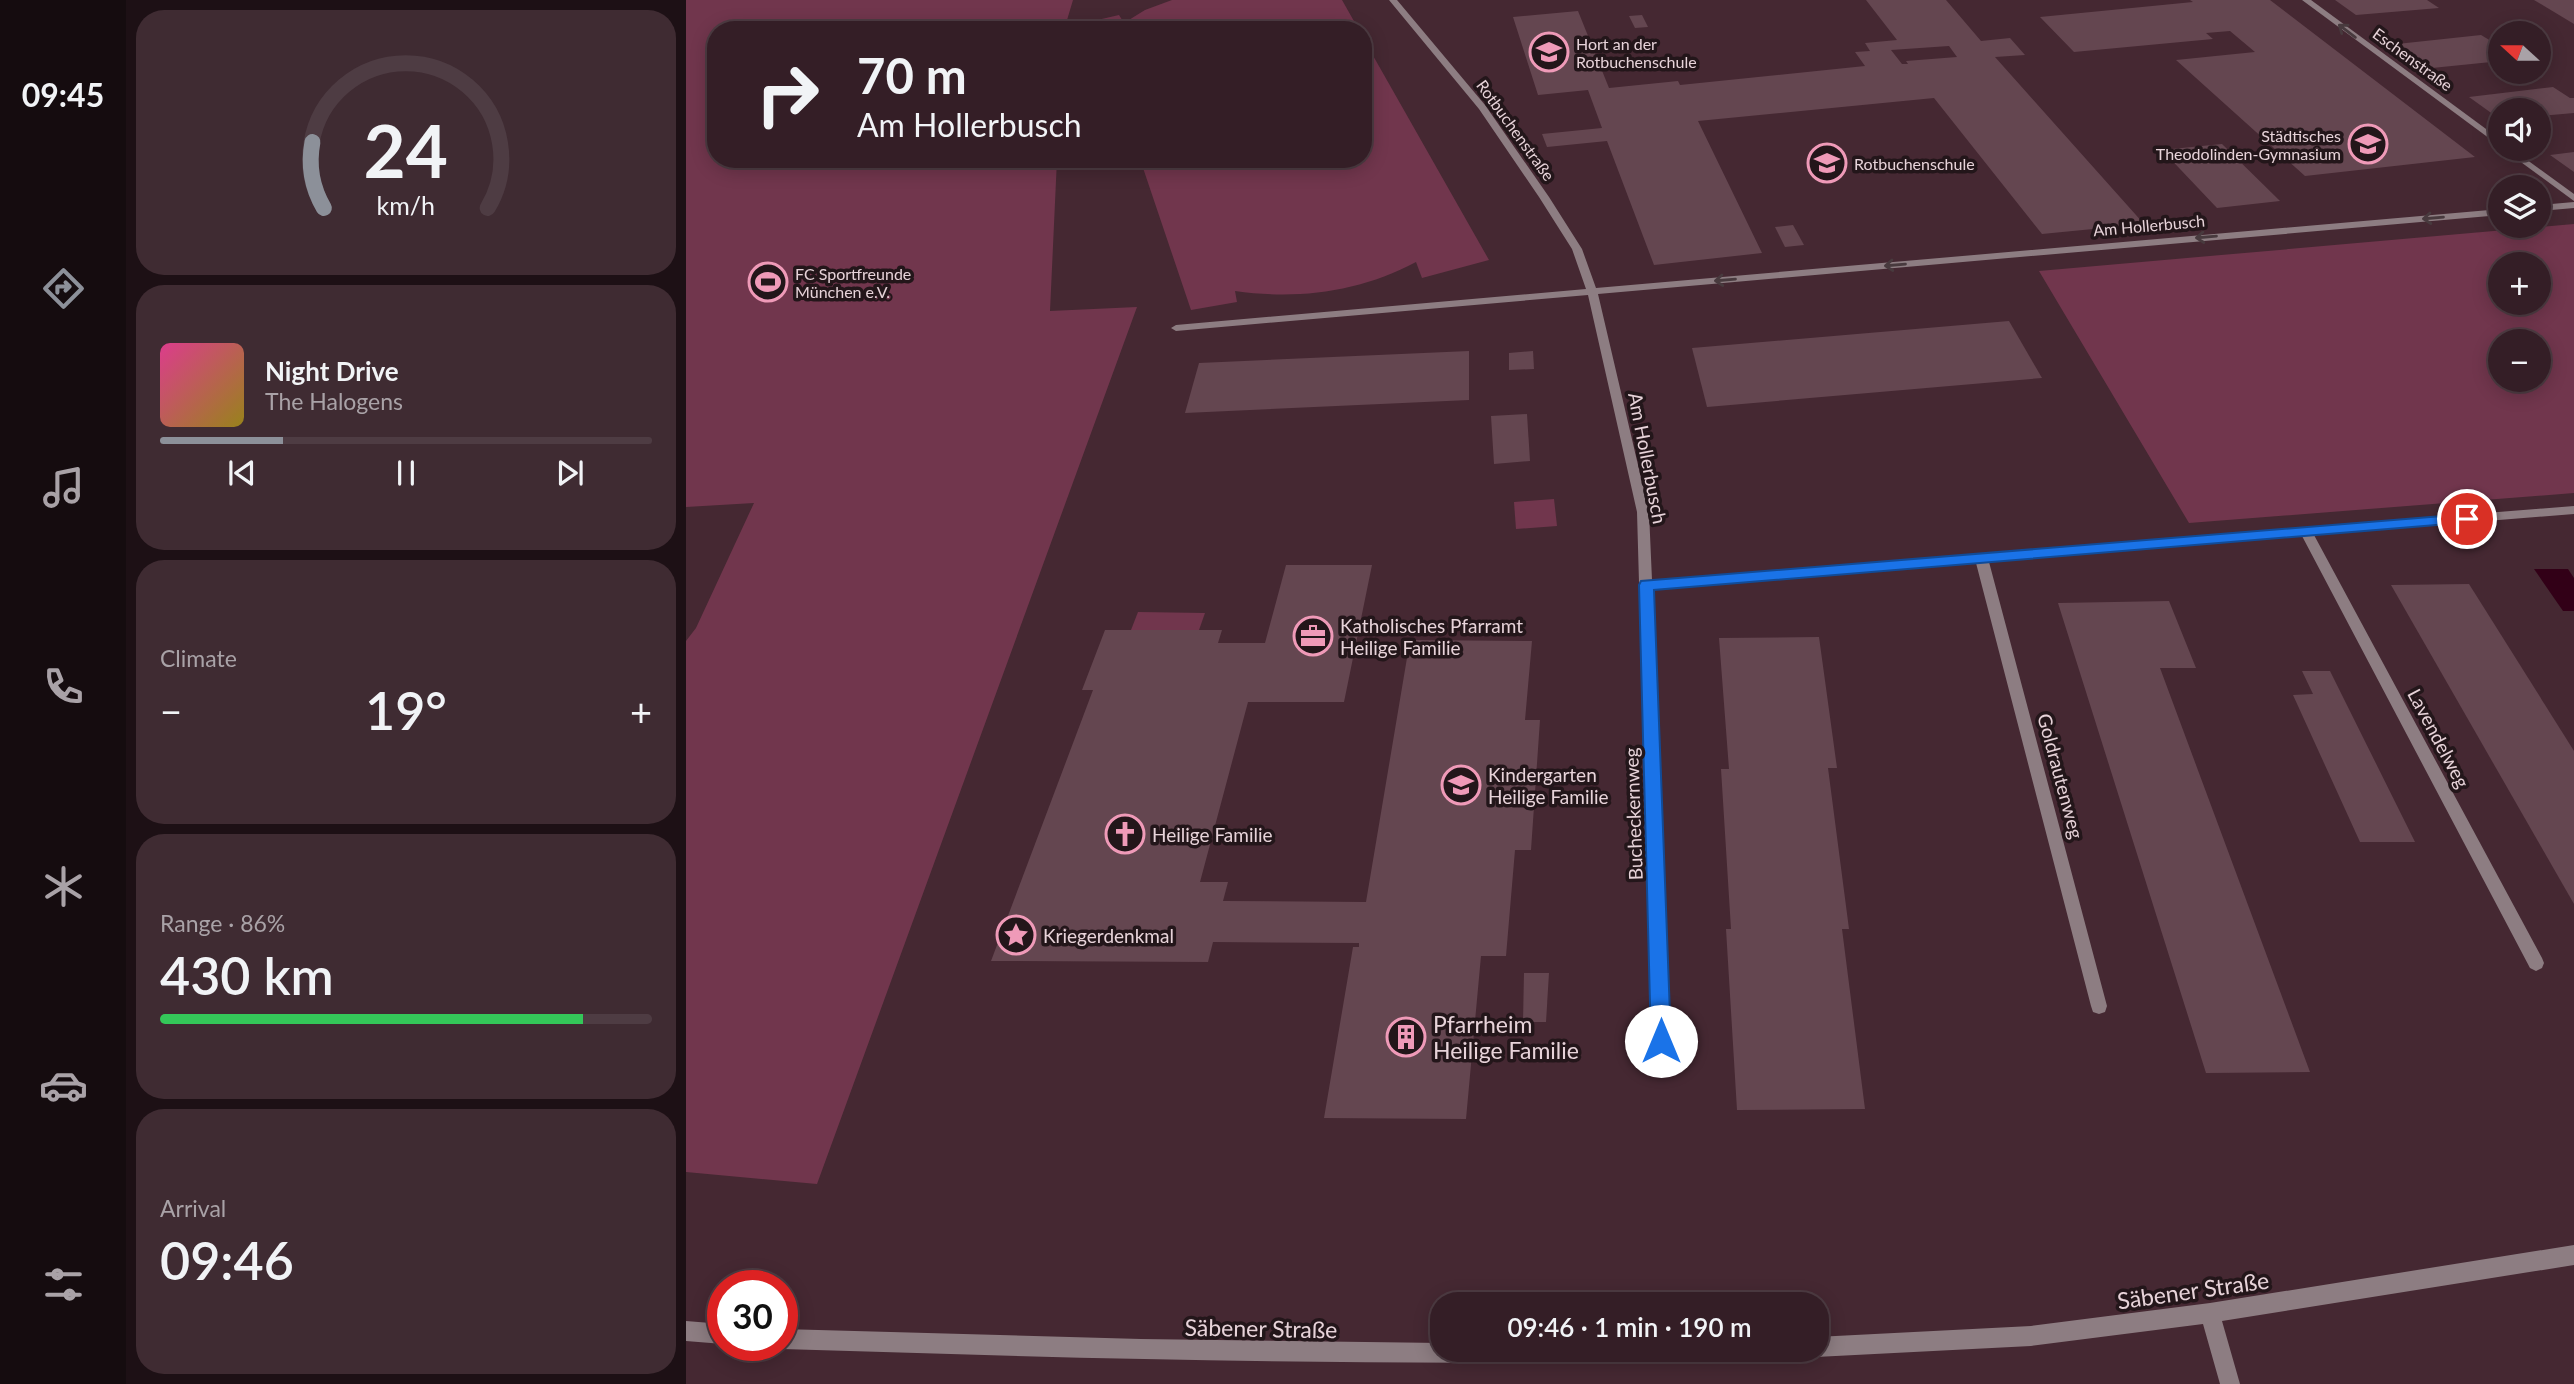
<!DOCTYPE html>
<html lang="en">
<head>
<meta charset="utf-8">
<style>
	:root { --surface:#341e26; --page:#3f2b32; --text:#f1f3f6; --muted:#a9a2a7; --line:#4e3c43; --accent:#8c9099 }
	body { margin:0; font-family:Lato,sans-serif; background:var(--page); color:var(--text); height:100vh; display:flex; flex-direction:column; font-size:26px; white-space:nowrap }
	* { box-sizing:border-box; margin:0 }
	p { font-size:23px; color:var(--muted) }
	.icon { flex:none; width:38px; height:38px; fill:none; stroke:currentColor; stroke-width:2; stroke-linecap:round; stroke-linejoin:round }
	.map { position:relative; flex:1; overflow:hidden }
	.sheet { display:flex; flex-direction:column; gap:10px; padding:10px; background:#1d1015; width:560px }
	.sheet>* { flex:none }
	.banner { position:absolute; left:21px; top:21px; width:665px; height:147px; border-radius:28px; box-shadow:0 4px 18px #0003,0 0 0 2px var(--line); background:#341e26; color:var(--text); overflow:hidden }
	.needle { width:46px; rotate:291deg }
	.buttons { position:absolute; left:1802px; top:21px; display:grid; gap:14px }
	.buttons a { display:grid; place-items:center; width:63px; height:63px; border-radius:50%; background:var(--surface); box-shadow:0 4px 18px #0003,0 0 0 2px var(--line); font-size:35px }
	.speed { position:absolute; left:21px; top:1270px; display:flex; gap:14px; font-size:35px; font-weight:700; text-align:center }
	.speed>* { display:grid; place-content:center; width:91px; height:91px; border-radius:50%; background:var(--surface); box-shadow:0 4px 18px #0003,0 0 0 2px var(--line); line-height:1 }
	.speed .limit { border:10px solid #d22; background:#fff; color:#111 }
	.pin { position:absolute; display:grid; place-items:center; width:60px; height:60px; color:#fff; margin:-30px; border:4px solid #fff; border-radius:50%; box-shadow:0 2px 7px #0007 }
	.me { position:absolute; width:77px; margin:-38px; rotate:0deg; stroke-linejoin:round; filter:drop-shadow(0 0 5px #0008) }
	.turn { display:flex; align-items:center; gap:24px; height:147px; padding:0 35px; font-size:32px }
	.turn .icon { width:91px; height:91px; stroke-width:2.5 }
	.turn b { display:block; font-size:49px; line-height:60px }
	.big { font-size:52px; font-weight:600; line-height:1.1 }
	.sheet .tile { flex:1; display:flex; flex-direction:column; justify-content:center; gap:10px; min-width:0; padding:0 24px; border-radius:28px; background:var(--page) }
	.sheet .dial { align-items:center; gap:0 }
	.dial svg { height:182px; overflow:visible; fill:none; stroke:var(--line); stroke-width:7; stroke-linecap:round; text-anchor:middle }
	.dial text { fill:var(--text); stroke:none }
	.song { display:flex; align-items:center; gap:21px }
	.cover { width:84px; height:84px; border-radius:10px; background:linear-gradient(135deg,hsl(330 70% 55%),hsl(50 70% 35%)) }
	.played { height:7px; border-radius:4px; background:linear-gradient(90deg,var(--accent) 25%,var(--line) 25%) }
	.keys { display:flex; justify-content:space-around; direction:ltr }
	.heat { display:flex; justify-content:space-between; align-items:center; font-size:38px; direction:ltr }
	.charge { height:10px; border-radius:5px; background:linear-gradient(90deg,#34c759 86%,var(--line) 0) }
	.trip { position:absolute; left:744px; top:1292px; width:399px; height:70px; border-radius:28px; background:var(--surface); box-shadow:0 4px 18px #0003,0 0 0 2px var(--line); font-weight:600; line-height:70px; text-align:center }
	main { display:flex; flex:1; min-height:0 }
	.menu { display:flex; flex-direction:column; width:126px; justify-content:space-around; align-items:center; background:#150c0f; color:var(--muted) }
	.menu .icon { width:49px; height:49px }
	.menu .current { color:var(--accent) }
	.menu b { font-size:32px; color:var(--text) }
	.map>svg:first-child { display:block }
	.green { fill:#71364d; fill-rule:evenodd }
	.water { fill:#320017 }
	.building { fill:#644650; fill-rule:evenodd }
	.lines { fill:none; stroke-linecap:round; stroke-linejoin:round }
	.street { fill:#8d7d82; fill-rule:evenodd }
	.oneway { stroke:#483a3e }
	.route { fill:#1a73e8; stroke:#114b97; stroke-width:2 }
	.labels { text-anchor:middle; dominant-baseline:central; stroke-width:7; stroke-linejoin:round; paint-order:stroke }
	.far-poi-label { font-size:16px; fill:#e7d3d9; stroke:#23161a; text-anchor:start }
	.far-street-label { font-size:16px; fill:#e7d3d9; stroke:#23161a }
	.street-label { font-size:19px; fill:#e7d3d9; stroke:#23161a }
	.poi-label { font-size:19px; fill:#e7d3d9; stroke:#23161a; text-anchor:start }
	.near-poi-label { font-size:23px; fill:#e7d3d9; stroke:#23161a; text-anchor:start }
	.near-street-label { font-size:23px; fill:#e7d3d9; stroke:#23161a }
</style>
</head>
<body>
<main>
<nav class="menu">
<b>09:45</b>
<svg class="icon current" aria-label="directions" viewBox="0 0 24 24"><path d="M12 3l9 9-9 9-9-9zM9 14v-3h6M13 9l2 2-2 2"/></svg>
<svg class="icon" aria-label="music" viewBox="0 0 24 24"><path d="M9 18V5l10-2v13"/><circle cx="6" cy="18" r="3"/><circle cx="16" cy="16" r="3"/></svg>
<svg class="icon" aria-label="phone" viewBox="0 0 24 24"><path d="M5 4h4l2 5-3 2q2 4 5 5l2-3 5 2v4C11 20 4 13 5 4z"/></svg>
<svg class="icon" aria-label="climate" viewBox="0 0 24 24"><path d="M12 3v18M4 7l16 10M4 17L20 7"/></svg>
<svg class="icon" aria-label="car" viewBox="0 0 24 24"><path d="M5 17H2v-5l4-1 3-4h7l3 4 3 1v5h-3M9 17h6M6 11h13"/><circle cx="7" cy="17" r="2"/><circle cx="17" cy="17" r="2"/></svg>
<svg class="icon" aria-label="filters" viewBox="0 0 24 24"><path d="M4 7h16M4 17h16"/><circle cx="9" cy="7" r="2"/><circle cx="15" cy="17" r="2"/></svg>
</nav>
<section class="sheet">
<div class="tile dial"><svg viewBox="0 0 100 80">
<path d="M14 69A42 42 0 1 1 86 69"/>
<path d="M14 69A42 42 0 0 1 9 40" stroke="#8c9099"/>
<text x="50" y="56" font-size="32" font-weight="700">24</text>
<text x="50" y="72" font-size="11">km/h</text>
</svg></div>
<div class="tile">
<div class="song"><i class="cover"></i><div><b>Night Drive</b><p>The Halogens</p></div></div>
<div class="played"></div>
<div class="keys"><svg class="icon" aria-label="previous" viewBox="0 0 24 24"><path d="M18 5L8 12l10 7zM5 5v14"/></svg><svg class="icon" aria-label="pause" viewBox="0 0 24 24"><path d="M8 5v14M16 5v14"/></svg><svg class="icon" aria-label="next" viewBox="0 0 24 24"><path d="M6 5l10 7-10 7zM19 5v14"/></svg></div>
</div>
<div class="tile"><p>Climate</p>
<div class="heat"><a>−</a><b class="big">19°</b><a>+</a></div>
</div>
<div class="tile"><p>Range · 86%</p><b class="big">430 km</b><div class="charge"></div></div>
<div class="tile"><p>Arrival</p><b class="big">09:46</b></div>
</section>
<div class="map">
<svg width="1888" height="1384" viewBox="0 0 1888 1384">
	<rect width="100%" height="100%" fill="#452832"/>
	<!-- green -->
	<g class="green">
		<path d="M0,0H387L378,30H30V159H371L364,311L451,307L131,1184L0,1172V641L10,628L68,503L0,507Z"/>
		<path d="M486,0H656L673,30H410L407,21L433,15L438,23L459,10Z"/>
		<path d="M677,38L803,260L736,278L730,262C674,292 612,300 549,291L551,302L505,310L454,159H677Z"/>
		<path d="M1888,224V493L1503,523L1353,271ZM1815,264H1853V303H1815ZM1815,341H1853V380H1815Z"/>
		<path d="M868,499L871,526L830,529L828,502Z"/>
		<path d="M452,612L519,613L513,630H445Z"/>
	</g>
	<!-- water -->
	<path class="water" d="M1848,569H1882L1888,578V611H1877Z"/>
	<!-- building -->
	<g class="building">
		<path d="M1180,0H1260L1295,41L1324,38L1339,55L1309,57L1458,224L1356,234L1248,98L1012,121L1076,253L968,265L921,141L861,147L856,134L916,128L902,90L852,95L827,17L892,11L923,88L992,81L994,85L1179,66L1169,52L1184,51L1179,43L1211,40ZM1263,46L1271,57L1220,61L1222,64H1216L1205,50Z"/>
		<path d="M1504,0H1584L1789,157L1619,176L1490,60L1569,52L1544,31L1520,33L1527,39L1388,52L1354,17L1507,2Z"/>
		<path d="M1649,0H1741L1753,8L1670,15Z"/>
		<path d="M1848,0H1888V24Z"/>
		<path d="M956,15L962,27L949,28L943,16Z"/>
		<path d="M1795,35L1815,47V61L1746,68L1711,44Z"/>
		<path d="M1867,87L1884,98H1888V113L1853,116V110H1815V120L1783,97Z"/>
		<path d="M1536,144L1594,201L1531,208L1476,150Z"/>
		<path d="M1888,152V172L1864,155Z"/>
		<path d="M1107,225L1118,245L1099,247L1089,227Z"/>
		<path d="M1323,321L1356,378L1021,407L1006,348Z"/>
		<path d="M783,351V400L499,413L513,363Z"/>
		<path d="M847,351L848,369L823,370V353Z"/>
		<path d="M841,414L844,461L808,464L805,416Z"/>
		<path d="M600,565H686L658,702H562L514,882H542L537,901L680,902L724,640L846,641L839,720H854L845,850H829L820,956H795L780,1119L638,1118L667,947H673V943L527,942L522,962L305,961L407,690H396L419,630H536L532,643H579Z"/>
		<path d="M1783,584L1888,751V904L1705,585Z"/>
		<path d="M1483,601L1510,668H1474L1624,1072L1520,1073L1372,603Z"/>
		<path d="M1133,637L1151,768H1142L1163,929H1156L1179,1109L1051,1110L1040,929H1045L1035,769H1043L1033,638Z"/>
		<path d="M1616,671H1644L1729,842H1674L1607,695L1627,694Z"/>
		<path d="M838,973H863L860,1022H837Z"/>
	</g>
	<g class="lines">
		<!-- street -->
		<g class="street">
			<path d="M703,0H711L799,105L863,197L896,249L910,288L1815,209V215L912,294L963,512L966,580L1888,506V514L1628,535L1856,958L1858,963L1856,968L1850,971L1844,968L1616,536L1303,562L1421,1006L1419,1012L1413,1014L1407,1012L1405,1006L1290,563L966,589L984,1041L981,1047L975,1049L969,1047L966,1041L951,512L902,295L490,331L485,328L490,325L900,289L886,249L853,197L793,109Z"/>
			<path d="M1616,0H1625L1815,140V147Z"/>
			<path d="M1817,149H1826L1888,194V201Z"/>
			<path d="M1888,202V208L1853,211V205Z"/>
			<path d="M1888,1245V1265L1536,1321L1554,1384H1534L1517,1324L1345,1346L1130,1357L1123,1354L1121,1349H1130V1337L1345,1326L1524,1303Z"/>
			<path d="M0,1321L37,1324V1344L0,1341Z"/>
			<path d="M96,1329L455,1339L756,1343V1349H1063L1060,1356L1053,1359C734,1368 415,1359 96,1349L89,1346H96Z"/>
		</g>
	</g>
	<!-- one-way arrows -->
	<defs><path id="oneway-shaft" d="M-6 0H5M1.5-3L5.5 0L1.5 3" fill="none" stroke-width="1.6" stroke-linecap="round" stroke-linejoin="round" transform="scale(1.75)"/></defs>
	<g class="oneway">
		<use href="#oneway-shaft" transform="translate(1661 31) rotate(-143)"/>
		<use href="#oneway-shaft" transform="translate(1747 218) rotate(175)"/>
		<use href="#oneway-shaft" transform="translate(1520 237) rotate(175)"/>
		<use href="#oneway-shaft" transform="translate(1209 265) rotate(175)"/>
		<use href="#oneway-shaft" transform="translate(1039 280) rotate(175)"/>
	</g>
	<!-- route -->
	<path class="route" d="M1781,514L1786,515V522L968,590L985,1041L982,1048L975,1051L968,1048L965,1041L953,585L955,581Z"/>
	<!-- icons -->
	<defs>
		<symbol id="school-ring" viewBox="-11 -11 22 22"><circle r="9.5" fill="#23161a" stroke="#ef9ab8" stroke-width="1.5"/><path d="M0-5L7-2L0 1L-7-2ZM-4 1L0 2.5L4 1V4Q0 6-4 4Z" fill="#ef9ab8"/></symbol>
		<symbol id="stadium-ring" viewBox="-11 -11 22 22"><circle r="9.5" fill="#23161a" stroke="#ef9ab8" stroke-width="1.5"/><path d="M0-5a6.5 5 0 1 0 0 10a6.5 5 0 1 0 0-10ZM-3.5-1.8h7v3.6h-7Z" fill="#ef9ab8"/></symbol>
		<symbol id="office-ring" viewBox="-11 -11 22 22"><circle r="9.5" fill="#23161a" stroke="#ef9ab8" stroke-width="1.5"/><path d="M-6-3h4V-5.5h4V-3h4V5H-6ZM-1-4.5V-3h2v-1.5ZM-6 0V1H6V0Z" fill="#ef9ab8"/></symbol>
		<symbol id="church-ring" viewBox="-11 -11 22 22"><circle r="9.5" fill="#23161a" stroke="#ef9ab8" stroke-width="1.5"/><path d="M-1.2-6h2.4v3.5h3.3v2.4h-3.3V6h-2.4V-.1h-3.3v-2.4h3.3Z" fill="#ef9ab8"/></symbol>
		<symbol id="sight-ring" viewBox="-11 -11 22 22"><circle r="9.5" fill="#23161a" stroke="#ef9ab8" stroke-width="1.5"/><path d="M0-6L1.8-2.2L6-1.7L2.9 1.2L3.7 5.4L0 3.3L-3.7 5.4L-2.9 1.2L-6-1.7L-1.8-2.2Z" fill="#ef9ab8"/></symbol>
		<symbol id="building-ring" viewBox="-11 -11 22 22"><circle r="9.5" fill="#23161a" stroke="#ef9ab8" stroke-width="1.5"/><path d="M-4-6H4V6H1V3H-1V6H-4ZM-2.5-4.3h1.7v1.8h-1.7ZM.8-4.3h1.7v1.8H.8ZM-2.5-1h1.7V.8h-1.7ZM.8-1h1.7V.8H.8Z" fill="#ef9ab8"/></symbol>
	</defs>
	<g fill-rule="evenodd">
		<use href="#school-ring" x="841" y="30" width="44" height="44"/>
		<use href="#school-ring" x="1660" y="122" width="44" height="44"/>
		<use href="#school-ring" x="1119" y="141" width="44" height="44"/>
		<use href="#stadium-ring" x="60" y="260" width="44" height="44"/>
		<use href="#office-ring" x="605" y="614" width="44" height="44"/>
		<use href="#school-ring" x="753" y="763" width="44" height="44"/>
		<use href="#church-ring" x="417" y="812" width="44" height="44"/>
		<use href="#sight-ring" x="308" y="913" width="44" height="44"/>
		<use href="#building-ring" x="698" y="1015" width="44" height="44"/>
	</g>
	<g class="labels">
		<!-- far-poi labels -->
		<g class="far-poi-label">
			<text x="890" y="43">Hort an der<tspan x="890" dy="18">Rotbuchenschule</tspan></text>
			<text x="1655" y="135" text-anchor="end">Städtisches<tspan x="1655" dy="18">Theodolinden-Gymnasium</tspan></text>
			<text x="1168" y="163">Rotbuchenschule</text>
			<text x="109" y="273">FC Sportfreunde<tspan x="109" dy="18">München e.V.</tspan></text>
		</g>
		<!-- far-street labels -->
		<g class="far-street-label">
			<text transform="translate(1727 59) rotate(36)">Eschenstraße</text>
			<text transform="translate(830 130) rotate(54)">Rotbuchenstraße</text>
			<text transform="translate(1463 225) rotate(-5)">Am Hollerbusch</text>
		</g>
		<!-- street labels -->
		<g class="street-label">
			<text transform="translate(962 458) rotate(79)">Am Hollerbusch</text>
			<text transform="translate(1753 738) rotate(62)">Lavendelweg</text>
			<text transform="translate(1375 776) rotate(75)">Goldrautenweg</text>
			<text transform="translate(947 814) rotate(-92)">Bucheckernweg</text>
		</g>
		<!-- poi labels -->
		<g class="poi-label">
			<text x="654" y="625">Katholisches Pfarramt<tspan x="654" dy="22">Heilige Familie</tspan></text>
			<text x="802" y="774">Kindergarten<tspan x="802" dy="22">Heilige Familie</tspan></text>
			<text x="466" y="834">Heilige Familie</text>
			<text x="357" y="935">Kriegerdenkmal</text>
		</g>
		<!-- near-poi labels -->
		<g class="near-poi-label">
			<text x="747" y="1024">Pfarrheim<tspan x="747" dy="26">Heilige Familie</tspan></text>
		</g>
		<!-- near-street labels -->
		<g class="near-street-label">
			<text transform="translate(1507 1290) rotate(-8)">Säbener Straße</text>
			<text transform="translate(575 1328) rotate(1)">Säbener Straße</text>
		</g>
	</g>
</svg>
<div class="buttons">
<a><svg class="needle" viewBox="-14 -14 28 28"><path d="M0-13l5 13h-10z" fill="#e53935"/><path d="M0 13l5-13h-10z" fill="#a9a2a7"/></svg></a>
<a><svg class="icon" aria-label="sound" viewBox="0 0 24 24"><path d="M4 9h4l5-4v14l-5-4H4zM17 9q2 3 0 6"/></svg></a>
<a><svg class="icon" aria-label="layers" viewBox="0 0 24 24"><path d="M12 4l9 5-9 5-9-5zM3 14l9 5 9-5"/></svg></a>
<a>+</a>
<a>−</a>
</div>
<div class="speed"><div class="limit">30</div></div>
<div class="pin" style="left:1781px;top:519px;background:#d93025"><svg class="icon" aria-label="arrive" viewBox="0 0 24 24"><path d="M6 21V4h12l-3 4 3 4H6"/></svg></div>
<svg class="me" style="left:975px;top:1041px" viewBox="-20 -20 40 40"><circle r="19" fill="#fff"/><path d="M0-13L10 11 0 6-10 11z" fill="#1a73e8"/></svg>
<div class="trip">09:46 · 1 min · 190 m</div>
<div class="banner">
<div class="turn"><svg class="icon" aria-label="right" viewBox="0 0 24 24"><path d="M7 20v-9h11M14 6l5 5-5 5"/></svg><div><b>70 m</b>Am Hollerbusch</div></div>
</div>
</div>
</main>
</body>
</html>
